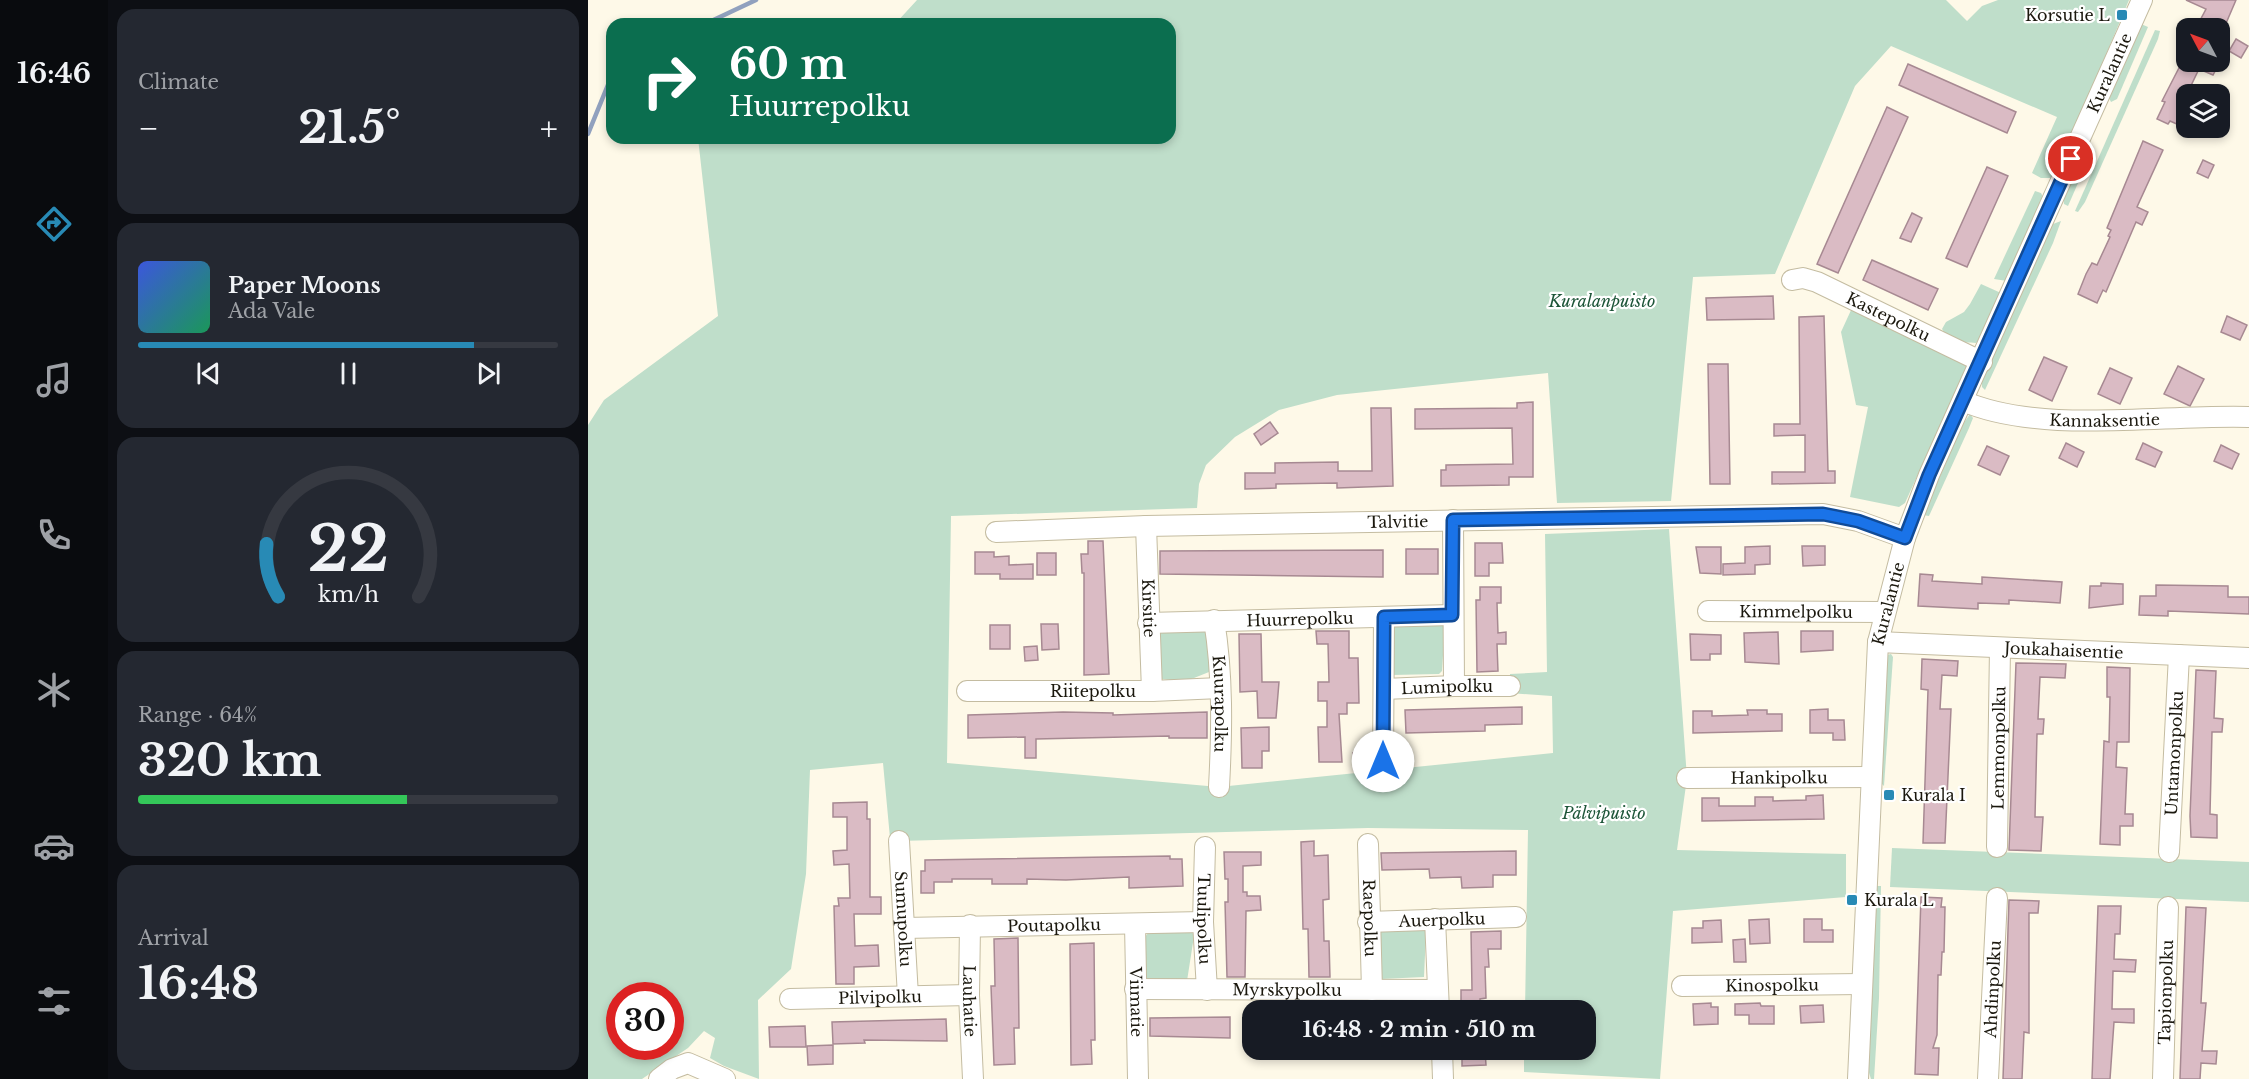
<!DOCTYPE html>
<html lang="en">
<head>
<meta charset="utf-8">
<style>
	:root { --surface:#171b24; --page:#242831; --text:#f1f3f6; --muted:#9ea1a6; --line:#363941; --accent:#288ab5 }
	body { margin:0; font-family:"Libre Baskerville",serif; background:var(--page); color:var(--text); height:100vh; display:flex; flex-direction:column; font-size:22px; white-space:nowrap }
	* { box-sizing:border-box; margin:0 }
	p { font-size:20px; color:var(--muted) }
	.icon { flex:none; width:33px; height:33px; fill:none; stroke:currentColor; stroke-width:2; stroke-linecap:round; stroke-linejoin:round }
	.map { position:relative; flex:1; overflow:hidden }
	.drawer { display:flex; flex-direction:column; gap:9px; padding:9px; background:#0d0f14; width:480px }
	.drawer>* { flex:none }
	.banner { position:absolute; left:18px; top:18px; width:570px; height:126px; border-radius:18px; box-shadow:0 3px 9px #0003; background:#0b6e4f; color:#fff; overflow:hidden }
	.needle { width:39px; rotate:311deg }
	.fabs { position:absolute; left:1588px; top:18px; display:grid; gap:12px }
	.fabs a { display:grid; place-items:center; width:54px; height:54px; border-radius:12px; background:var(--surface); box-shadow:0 3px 9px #0003; font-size:30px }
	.speed { position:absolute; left:18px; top:982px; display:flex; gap:12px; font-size:30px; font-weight:700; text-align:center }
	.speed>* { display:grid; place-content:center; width:78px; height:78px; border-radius:50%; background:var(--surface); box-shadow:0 3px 9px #0003; line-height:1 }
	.speed .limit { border:9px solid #d22; background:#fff; color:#111 }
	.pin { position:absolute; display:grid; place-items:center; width:51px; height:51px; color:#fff; margin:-26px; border:3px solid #fff; border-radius:50%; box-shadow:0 2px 6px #0007 }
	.me { position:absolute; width:66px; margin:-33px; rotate:0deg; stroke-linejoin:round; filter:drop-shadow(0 0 4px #0008) }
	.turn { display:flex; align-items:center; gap:21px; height:126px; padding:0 24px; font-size:27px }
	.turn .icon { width:78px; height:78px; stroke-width:2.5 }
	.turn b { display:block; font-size:42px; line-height:51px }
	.big { font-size:45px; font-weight:800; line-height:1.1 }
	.drawer .widget { flex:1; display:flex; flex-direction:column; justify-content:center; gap:9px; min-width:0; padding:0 21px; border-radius:18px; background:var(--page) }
	.drawer .dial { align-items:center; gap:0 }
	.dial svg { height:156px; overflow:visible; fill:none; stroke:var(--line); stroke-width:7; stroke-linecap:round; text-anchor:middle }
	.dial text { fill:var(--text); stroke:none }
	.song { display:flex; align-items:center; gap:18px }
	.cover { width:72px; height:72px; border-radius:9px; background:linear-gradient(135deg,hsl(230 70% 55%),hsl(150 70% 35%)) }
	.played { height:6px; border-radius:3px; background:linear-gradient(90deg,var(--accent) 80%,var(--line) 80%) }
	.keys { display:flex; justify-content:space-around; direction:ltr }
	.heat { display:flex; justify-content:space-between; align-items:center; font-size:33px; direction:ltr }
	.charge { height:9px; border-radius:4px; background:linear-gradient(90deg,#34c759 64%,var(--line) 0) }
	.trip { position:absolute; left:654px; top:1000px; width:354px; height:60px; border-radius:18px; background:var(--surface); box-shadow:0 3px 9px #0003; font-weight:800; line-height:60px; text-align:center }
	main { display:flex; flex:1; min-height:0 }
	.menu { display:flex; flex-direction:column; width:108px; justify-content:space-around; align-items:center; background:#090b0e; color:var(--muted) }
	.menu .icon { width:42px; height:42px }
	.menu .selected { color:var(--accent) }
	.menu b { font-size:27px; color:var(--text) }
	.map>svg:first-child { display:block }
	.green { fill:#bfdeca; fill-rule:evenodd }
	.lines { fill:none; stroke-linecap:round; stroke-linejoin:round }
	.stream { stroke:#91a1be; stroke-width:4.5 }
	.building { fill:#dabbc4; stroke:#a78992; stroke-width:1.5 }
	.minor-casing { stroke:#c4bca1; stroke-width:22 }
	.minor { stroke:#fff; stroke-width:20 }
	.route-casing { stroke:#114b97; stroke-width:15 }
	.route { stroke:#1a73e8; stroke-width:10 }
	.poi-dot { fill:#288ab5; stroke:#fff; stroke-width:2 }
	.labels { text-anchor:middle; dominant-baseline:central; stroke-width:4.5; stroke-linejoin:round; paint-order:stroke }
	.poi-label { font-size:16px; fill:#1b180e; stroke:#fff; text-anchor:start }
	.street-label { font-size:16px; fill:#1b180e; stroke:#fff }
	.park-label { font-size:16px; font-style:italic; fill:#1d5538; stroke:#fff }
</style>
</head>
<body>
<main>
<nav class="menu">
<b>16:46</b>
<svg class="icon selected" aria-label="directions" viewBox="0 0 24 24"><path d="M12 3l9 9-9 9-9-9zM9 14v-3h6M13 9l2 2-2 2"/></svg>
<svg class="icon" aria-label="music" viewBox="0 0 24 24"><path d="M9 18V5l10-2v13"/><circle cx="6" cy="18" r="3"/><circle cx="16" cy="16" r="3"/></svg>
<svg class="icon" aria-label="phone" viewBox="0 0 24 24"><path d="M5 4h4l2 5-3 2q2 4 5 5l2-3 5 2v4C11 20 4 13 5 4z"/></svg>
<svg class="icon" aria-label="climate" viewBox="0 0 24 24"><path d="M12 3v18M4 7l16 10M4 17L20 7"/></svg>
<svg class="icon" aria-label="car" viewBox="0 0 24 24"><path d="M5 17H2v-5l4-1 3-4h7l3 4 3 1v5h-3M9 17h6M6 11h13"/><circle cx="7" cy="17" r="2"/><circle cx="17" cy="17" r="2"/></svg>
<svg class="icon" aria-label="filters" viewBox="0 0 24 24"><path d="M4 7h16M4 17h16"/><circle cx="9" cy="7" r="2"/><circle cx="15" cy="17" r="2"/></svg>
</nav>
<section class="drawer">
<div class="widget"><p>Climate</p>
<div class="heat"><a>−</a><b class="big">21.5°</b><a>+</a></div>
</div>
<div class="widget">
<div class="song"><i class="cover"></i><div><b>Paper Moons</b><p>Ada Vale</p></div></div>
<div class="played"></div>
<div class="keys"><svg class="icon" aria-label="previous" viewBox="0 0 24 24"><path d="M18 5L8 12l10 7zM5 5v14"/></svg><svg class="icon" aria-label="pause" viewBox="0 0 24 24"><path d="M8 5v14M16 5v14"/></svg><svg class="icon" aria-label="next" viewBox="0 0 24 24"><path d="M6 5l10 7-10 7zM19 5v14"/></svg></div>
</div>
<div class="widget dial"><svg viewBox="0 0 100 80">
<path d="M14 69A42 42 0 1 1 86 69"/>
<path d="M14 69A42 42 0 0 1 8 42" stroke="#288ab5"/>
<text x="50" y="56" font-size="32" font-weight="700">22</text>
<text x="50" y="72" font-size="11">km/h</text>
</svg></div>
<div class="widget"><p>Range · 64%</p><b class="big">320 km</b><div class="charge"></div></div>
<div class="widget"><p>Arrival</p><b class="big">16:48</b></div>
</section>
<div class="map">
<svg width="1661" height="1079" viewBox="0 0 1661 1079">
	<rect width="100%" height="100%" fill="#fef9e8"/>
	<!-- green -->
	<g class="green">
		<path d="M329,0H1358L1379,21L1394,6L1410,0H1541L1471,166L1463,178H1453L1444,173L1469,117L1303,46L1267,86L1187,274L1105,277L1083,501L969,503L960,373L749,395L691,410L647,437L618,465L611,484L609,508L363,516L359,763L631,787L965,753L964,696L921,693L922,674L959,672L957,534L1081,529L1099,778L1089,850L1258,854V897L1085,911L1072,1079L936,1072V1050H998V1011H937L940,830L780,828L311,841L302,838L295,763L222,770L218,874L203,969L170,1000L171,1079L136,1066L122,1058L127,1038L116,1031L100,1048L54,1079H0V425L16,400L130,316L110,138H582V24H307ZM32,996H82V1047H32Z"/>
		<path d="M1553,24L1560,27L1529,99L1523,102L1521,98Z"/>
		<path d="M1567,30L1572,31L1570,39L1497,202L1490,212L1487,211Z"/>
		<path d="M1494,166L1497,167L1480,206L1476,204C1474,193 1484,171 1494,166Z"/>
		<path d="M1447,191L1453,193L1456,199L1419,281L1406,279Z"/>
		<path d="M1473,221L1465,243L1397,390L1394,387V379L1462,230L1465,224Z"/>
		<path d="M1393,284L1413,293L1396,334L1388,343C1374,342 1362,342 1354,329L1358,322L1376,312L1382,304Z"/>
		<path d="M1264,308L1381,361L1317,503L1311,507L1262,497L1280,407L1268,405L1253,332Z"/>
		<path d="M1382,414L1385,418L1381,428L1341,516L1335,515L1375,424Z"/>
		<path d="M808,623L857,624L854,671L851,674L804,675V628Z"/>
		<path d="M570,627H619L624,667L621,672L596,682L574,679L570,674Z"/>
		<path d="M1303,654L1305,657L1296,786L1293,783L1299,655Z"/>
		<path d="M1304,848L1661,862V902L1302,887Z"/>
		<path d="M1288,886H1293L1291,998L1286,1079H1283L1279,1066Z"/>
		<path d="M835,928L838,932L836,977L793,979L790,931Z"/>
		<path d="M563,930L604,932L606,936L599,981L556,978L555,939Z"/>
	</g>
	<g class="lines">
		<!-- stream -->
		<g class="stream">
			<path d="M117,24L168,0"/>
			<path d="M0,134L24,75"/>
		</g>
	</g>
	<!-- building -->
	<g class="building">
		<path d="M1598,0H1648L1636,28H1608L1618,9Z"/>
		<path d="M1648,39L1660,46L1653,58L1641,51Z"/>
		<path d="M1594,62H1632L1625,75L1611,69L1599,94V117L1595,115L1591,125L1582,121L1580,124L1569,119L1577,102L1574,101Z"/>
		<path d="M1320,64L1428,112L1419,133L1311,85Z"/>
		<path d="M1299,107L1320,117L1250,273L1229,264Z"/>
		<path d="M1555,141L1575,150L1549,207L1560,212L1554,225L1548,222L1518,292L1515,290L1509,303L1490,294L1498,274L1504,263L1509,265L1522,237L1520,236L1523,230L1519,228Z"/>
		<path d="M1615,160L1626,165L1620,178L1609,173Z"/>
		<path d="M1399,167L1420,176L1379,267L1358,258Z"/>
		<path d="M1324,213L1334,218L1323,242L1312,238Z"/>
		<path d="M1284,260L1350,289L1340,310L1275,280Z"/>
		<path d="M1185,296L1186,319L1119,320L1118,298Z"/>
		<path d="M1236,316L1240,471H1247V483L1184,484V472H1217V435L1186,436V424H1212L1211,317Z"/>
		<path d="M1639,316L1659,325L1652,340L1633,332Z"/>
		<path d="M1456,357L1479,367L1464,401L1441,390Z"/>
		<path d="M1120,364H1140L1142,484H1122Z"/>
		<path d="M1590,366L1616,379L1602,406L1576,394Z"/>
		<path d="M1522,368L1544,378L1532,404L1510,394Z"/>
		<path d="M945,402V477H921V485L853,486V470H858V465L925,464L924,428L827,429V409L929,408V403Z"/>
		<path d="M783,408H803L805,486L749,488V483L688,484V488L657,489V473H687V463L750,462V471H784Z"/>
		<path d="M682,422L690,433L673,445L666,434Z"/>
		<path d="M1478,443L1496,452L1489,467L1471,458Z"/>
		<path d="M1555,443L1574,452L1567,467L1548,459Z"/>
		<path d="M1633,445L1651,454L1644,469L1626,461Z"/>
		<path d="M1399,446L1421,456L1412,475L1390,465Z"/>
		<path d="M500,541H515L521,674L496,675V573H494L493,554H500Z"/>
		<path d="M887,543H914L915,563H901V576H887Z"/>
		<path d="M1182,546V564L1167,565V574L1135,575V564L1157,563V547Z"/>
		<path d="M1214,546H1237V565L1215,566Z"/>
		<path d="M1108,547H1133V574L1112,573Z"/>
		<rect x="818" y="549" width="32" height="25"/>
		<path d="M795,550V577L572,574V551Z"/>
		<path d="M387,552H406V557L421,556V565L445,564V579H412V574H387Z"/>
		<rect x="449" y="553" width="19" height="22"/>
		<path d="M1332,574L1345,575L1344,581L1394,584V577L1474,582L1472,603L1421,600V604L1390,603V609L1330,606Z"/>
		<path d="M1513,583L1535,584V604L1501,608L1502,586H1513Z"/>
		<path d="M1568,585L1640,586V597H1661V614L1580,611V616L1551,615L1552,596H1568Z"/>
		<path d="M892,587H913V603H909L910,633L918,632V644H909L910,671L889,672L888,600H892Z"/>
		<path d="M453,624H470L471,649L454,650Z"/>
		<rect x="402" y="625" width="20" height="24"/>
		<path d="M728,631H761V658H770L771,703H759V714H751L754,762H731L730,727H739V701H730V682H741L740,644H729Z"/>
		<path d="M1213,631H1245V650L1213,652Z"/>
		<path d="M1190,632L1191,664L1157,662L1156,633Z"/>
		<path d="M651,634H673L674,682H691L688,718H670L669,691L652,692Z"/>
		<path d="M1102,634L1133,635V654H1122V660H1103Z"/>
		<path d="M449,646L450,660L437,661L436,647Z"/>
		<path d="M1334,659L1370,661L1369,676L1354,675L1352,709H1363L1357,843H1335L1340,690L1333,689Z"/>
		<path d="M1428,663L1478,664L1477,678L1452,677L1450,719H1456L1455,734H1449L1447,817H1455L1453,851L1421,850Z"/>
		<path d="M1519,667L1542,668L1541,742H1529L1528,767L1539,768L1537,814H1545V826H1532V845L1512,844L1516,741L1521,742L1522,697H1519Z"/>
		<path d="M1608,670L1628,671L1626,718L1635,719L1634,732H1624L1622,814L1629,815V838L1603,837L1602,816Z"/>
		<path d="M934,707V724L897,725V731L818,733L817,710Z"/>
		<path d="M1240,709V720H1256L1257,740H1245V733H1222V710Z"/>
		<path d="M1159,710H1179V714H1194V731L1105,733V711H1124V716L1160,715Z"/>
		<path d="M475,712L525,713V715L619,712V738H581V736L448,739V758H437V737L380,738V715Z"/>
		<path d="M681,727V751H674V768H654L653,728Z"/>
		<path d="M765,753H778V765H766Z"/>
		<path d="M1235,795L1236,819L1114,821V798H1131V806H1167V797H1185V801L1218,800V796Z"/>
		<path d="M279,802V819H282V897H293V914H266L267,946L290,945L291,966L266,967V984H248L246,906H251L250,898H262L261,864L246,865L245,851L259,850V817H245V803Z"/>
		<path d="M726,841V856L740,855L741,899L735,900L736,941H741L742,977H721L720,929H715L713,842Z"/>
		<path d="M928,851V875H905V887L874,888L873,877L842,878L841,869L794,870L793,853Z"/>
		<path d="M636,852H673V865L655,866V892H659V896H672L673,910L658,911L657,977H639L637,902H640V879H637Z"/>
		<path d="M582,856V859H594L595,886L541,888V877L478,880L439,879V884H404V879H364V882H346V893H333V871H337V860Z"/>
		<path d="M1333,897L1354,898L1353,907H1357L1356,952H1354L1353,975H1350L1349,1035L1345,1048H1351L1350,1075L1327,1074Z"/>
		<path d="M1421,900L1451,901L1450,913H1441V1033L1436,1032L1434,1079H1415Z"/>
		<path d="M1510,906H1533L1532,934H1527L1526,959L1548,960L1547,972L1525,971L1524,1009H1546V1023L1526,1022L1522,1079H1504Z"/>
		<path d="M1598,907L1618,908L1613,1003H1618L1614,1051H1629L1628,1064L1613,1063L1612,1079H1592Z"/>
		<path d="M1181,919L1182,943L1162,944L1161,920Z"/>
		<path d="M1216,919H1234V930H1245V942H1216Z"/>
		<path d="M1133,920L1134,942L1104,943V928H1115V921Z"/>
		<path d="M913,931V949H900L901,967H897L898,998L892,999V1011H873V990H884L883,932Z"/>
		<path d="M430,938L431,1028H426L427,1064L406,1065L403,986H407L406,939Z"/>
		<path d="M1157,939L1158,962H1146L1145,940Z"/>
		<path d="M506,943L507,1040H503L504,1064L483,1065L482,944Z"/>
		<path d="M1123,1003V1007H1130V1024L1106,1025L1105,1004Z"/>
		<path d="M1172,1003L1173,1006H1186V1024H1161V1015H1147V1004Z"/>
		<path d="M1235,1005L1236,1022L1213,1023L1212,1006Z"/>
		<path d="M642,1017V1038L562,1036V1018Z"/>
		<path d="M358,1019L359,1041L276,1040L277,1043L245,1044L244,1022Z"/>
		<path d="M217,1026L218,1047H182L181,1027Z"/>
		<path d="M245,1045V1064L220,1065L219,1046Z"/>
		<path d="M874,1050H897L898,1065L874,1066Z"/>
	</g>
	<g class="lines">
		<defs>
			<g id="minor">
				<path id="s1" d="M1204,280L1215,278L1229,282L1394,362"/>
				<path id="s2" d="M1375,401C1453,435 1575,414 1661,417"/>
				<path d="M865,520L866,686"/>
				<path id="s3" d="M558,526L564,691"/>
				<path id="s4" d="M408,532L558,526L1235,514L1270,521L1317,538"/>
				<path id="s5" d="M1120,611L1296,612"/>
				<path id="s6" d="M626,620C635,675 634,731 631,787"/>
				<path id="s7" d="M560,623L864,615"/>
				<path id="s8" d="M1290,642L1661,658"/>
				<path id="s9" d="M796,689L866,686H922"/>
				<path id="s10" d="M379,691H564L632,688"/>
				<path d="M795,761L796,617"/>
				<path id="s11" d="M1099,778L1282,777"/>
				<path id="s12" d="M311,841L320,996"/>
				<path id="s13" d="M780,844L784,990"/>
				<path id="s14" d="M617,847L615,922L619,990"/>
				<path id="s15" d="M1409,847L1412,648"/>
				<path id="s16" d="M1581,852L1591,655"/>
				<path d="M847,919L851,1011"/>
				<path id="s17" d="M780,922L928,917"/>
				<path id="s18" d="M547,924L550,1079"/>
				<path id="s19" d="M382,925L381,995L385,1079"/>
				<path id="s20" d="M316,928L615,922"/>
				<path id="s21" d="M1094,986L1273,984"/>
				<path id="s22" d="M547,989L850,990"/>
				<path id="s23" d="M202,999L381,995"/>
				<path d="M854,1050L855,1079"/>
				<path d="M71,1079L84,1069L100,1063L137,1079"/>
				<path id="s24" d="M1270,1079L1290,642L1317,538L1341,475L1554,0"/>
				<path id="s25" d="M1400,1079L1409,898"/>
				<path id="s26" d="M1575,1079L1580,907"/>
			</g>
		</defs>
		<!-- minor casing -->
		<use href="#minor" class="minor-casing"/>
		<!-- minor -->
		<use href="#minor" class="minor"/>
	</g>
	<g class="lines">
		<defs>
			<path id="route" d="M795,761L796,617L864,615L865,520L1235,514L1270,521L1317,538L1341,475L1483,159"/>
		</defs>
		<!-- route casing -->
		<use href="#route" class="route-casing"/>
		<!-- route -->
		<use href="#route" class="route"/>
	</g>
	<!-- markers -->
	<g class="poi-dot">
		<rect x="1528" y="9" width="12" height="12" rx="3"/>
		<rect x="1295" y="789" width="12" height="12" rx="3"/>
		<rect x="1258" y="894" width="12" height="12" rx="3"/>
	</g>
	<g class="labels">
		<!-- poi labels -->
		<g class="poi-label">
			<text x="1522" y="15" text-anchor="end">Korsutie L</text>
			<text x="1313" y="795">Kurala I</text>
			<text x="1276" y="900">Kurala L</text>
		</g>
		<!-- street labels -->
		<g class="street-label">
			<text stroke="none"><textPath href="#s24" startOffset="1053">Kuralantie</textPath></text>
			<text stroke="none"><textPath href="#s1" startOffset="105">Kastepolku</textPath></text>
			<text stroke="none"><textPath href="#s2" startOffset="144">Kannaksentie</textPath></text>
			<text stroke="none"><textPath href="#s4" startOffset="402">Talvitie</textPath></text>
			<text stroke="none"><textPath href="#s24" startOffset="477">Kuralantie</textPath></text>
			<text stroke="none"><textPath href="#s3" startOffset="82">Kirsitie</textPath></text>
			<text stroke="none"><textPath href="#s5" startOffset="88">Kimmelpolku</textPath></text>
			<text stroke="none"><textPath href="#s7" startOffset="152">Huurrepolku</textPath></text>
			<text stroke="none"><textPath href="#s8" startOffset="186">Joukahaisentie</textPath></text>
			<text stroke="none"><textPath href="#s9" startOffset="63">Lumipolku</textPath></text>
			<text stroke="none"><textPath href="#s10" startOffset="126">Riitepolku</textPath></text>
			<text stroke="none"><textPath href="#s6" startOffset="84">Kuurapolku</textPath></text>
			<text stroke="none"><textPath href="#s15" startOffset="99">Lemmonpolku</textPath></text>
			<text stroke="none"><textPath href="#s16" startOffset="99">Untamonpolku</textPath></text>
			<text stroke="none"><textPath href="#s11" startOffset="92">Hankipolku</textPath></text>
			<text stroke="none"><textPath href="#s13" startOffset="74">Raepolku</textPath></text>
			<text stroke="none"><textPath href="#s12" startOffset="78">Sumupolku</textPath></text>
			<text stroke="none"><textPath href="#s14" startOffset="72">Tuulipolku</textPath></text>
			<text stroke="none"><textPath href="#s17" startOffset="74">Auerpolku</textPath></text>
			<text stroke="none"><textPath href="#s20" startOffset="150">Poutapolku</textPath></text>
			<text stroke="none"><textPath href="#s21" startOffset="90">Kinospolku</textPath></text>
			<text stroke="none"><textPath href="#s25" startOffset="90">Ahdinpolku</textPath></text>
			<text stroke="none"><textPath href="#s22" startOffset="152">Myrskypolku</textPath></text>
			<text stroke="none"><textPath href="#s26" startOffset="87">Tapionpolku</textPath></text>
			<text stroke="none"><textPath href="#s23" startOffset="90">Pilvipolku</textPath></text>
			<text stroke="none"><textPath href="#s19" startOffset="76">Lauhatie</textPath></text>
			<text stroke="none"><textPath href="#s18" startOffset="78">Viimatie</textPath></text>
		</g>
		<!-- park labels -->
		<g class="park-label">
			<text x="1014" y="301">Kuralanpuisto</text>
			<text x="1016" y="813">Pälvipuisto</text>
		</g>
	</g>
</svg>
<div class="fabs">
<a><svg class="needle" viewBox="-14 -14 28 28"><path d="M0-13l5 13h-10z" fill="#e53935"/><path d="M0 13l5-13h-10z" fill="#9ea1a6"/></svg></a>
<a><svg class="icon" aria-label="layers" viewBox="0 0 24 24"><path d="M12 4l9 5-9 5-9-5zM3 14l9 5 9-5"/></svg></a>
</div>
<div class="speed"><div class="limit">30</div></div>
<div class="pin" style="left:1483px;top:159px;background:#d93025"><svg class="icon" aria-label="arrive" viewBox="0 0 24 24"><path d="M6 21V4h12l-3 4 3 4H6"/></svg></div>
<svg class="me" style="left:795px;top:761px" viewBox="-20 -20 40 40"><circle r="19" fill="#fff"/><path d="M0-13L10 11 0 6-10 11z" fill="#1a73e8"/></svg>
<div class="trip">16:48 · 2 min · 510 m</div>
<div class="banner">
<div class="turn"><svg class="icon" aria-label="right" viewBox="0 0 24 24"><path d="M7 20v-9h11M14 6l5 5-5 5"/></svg><div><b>60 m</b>Huurrepolku</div></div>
</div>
</div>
</main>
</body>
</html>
